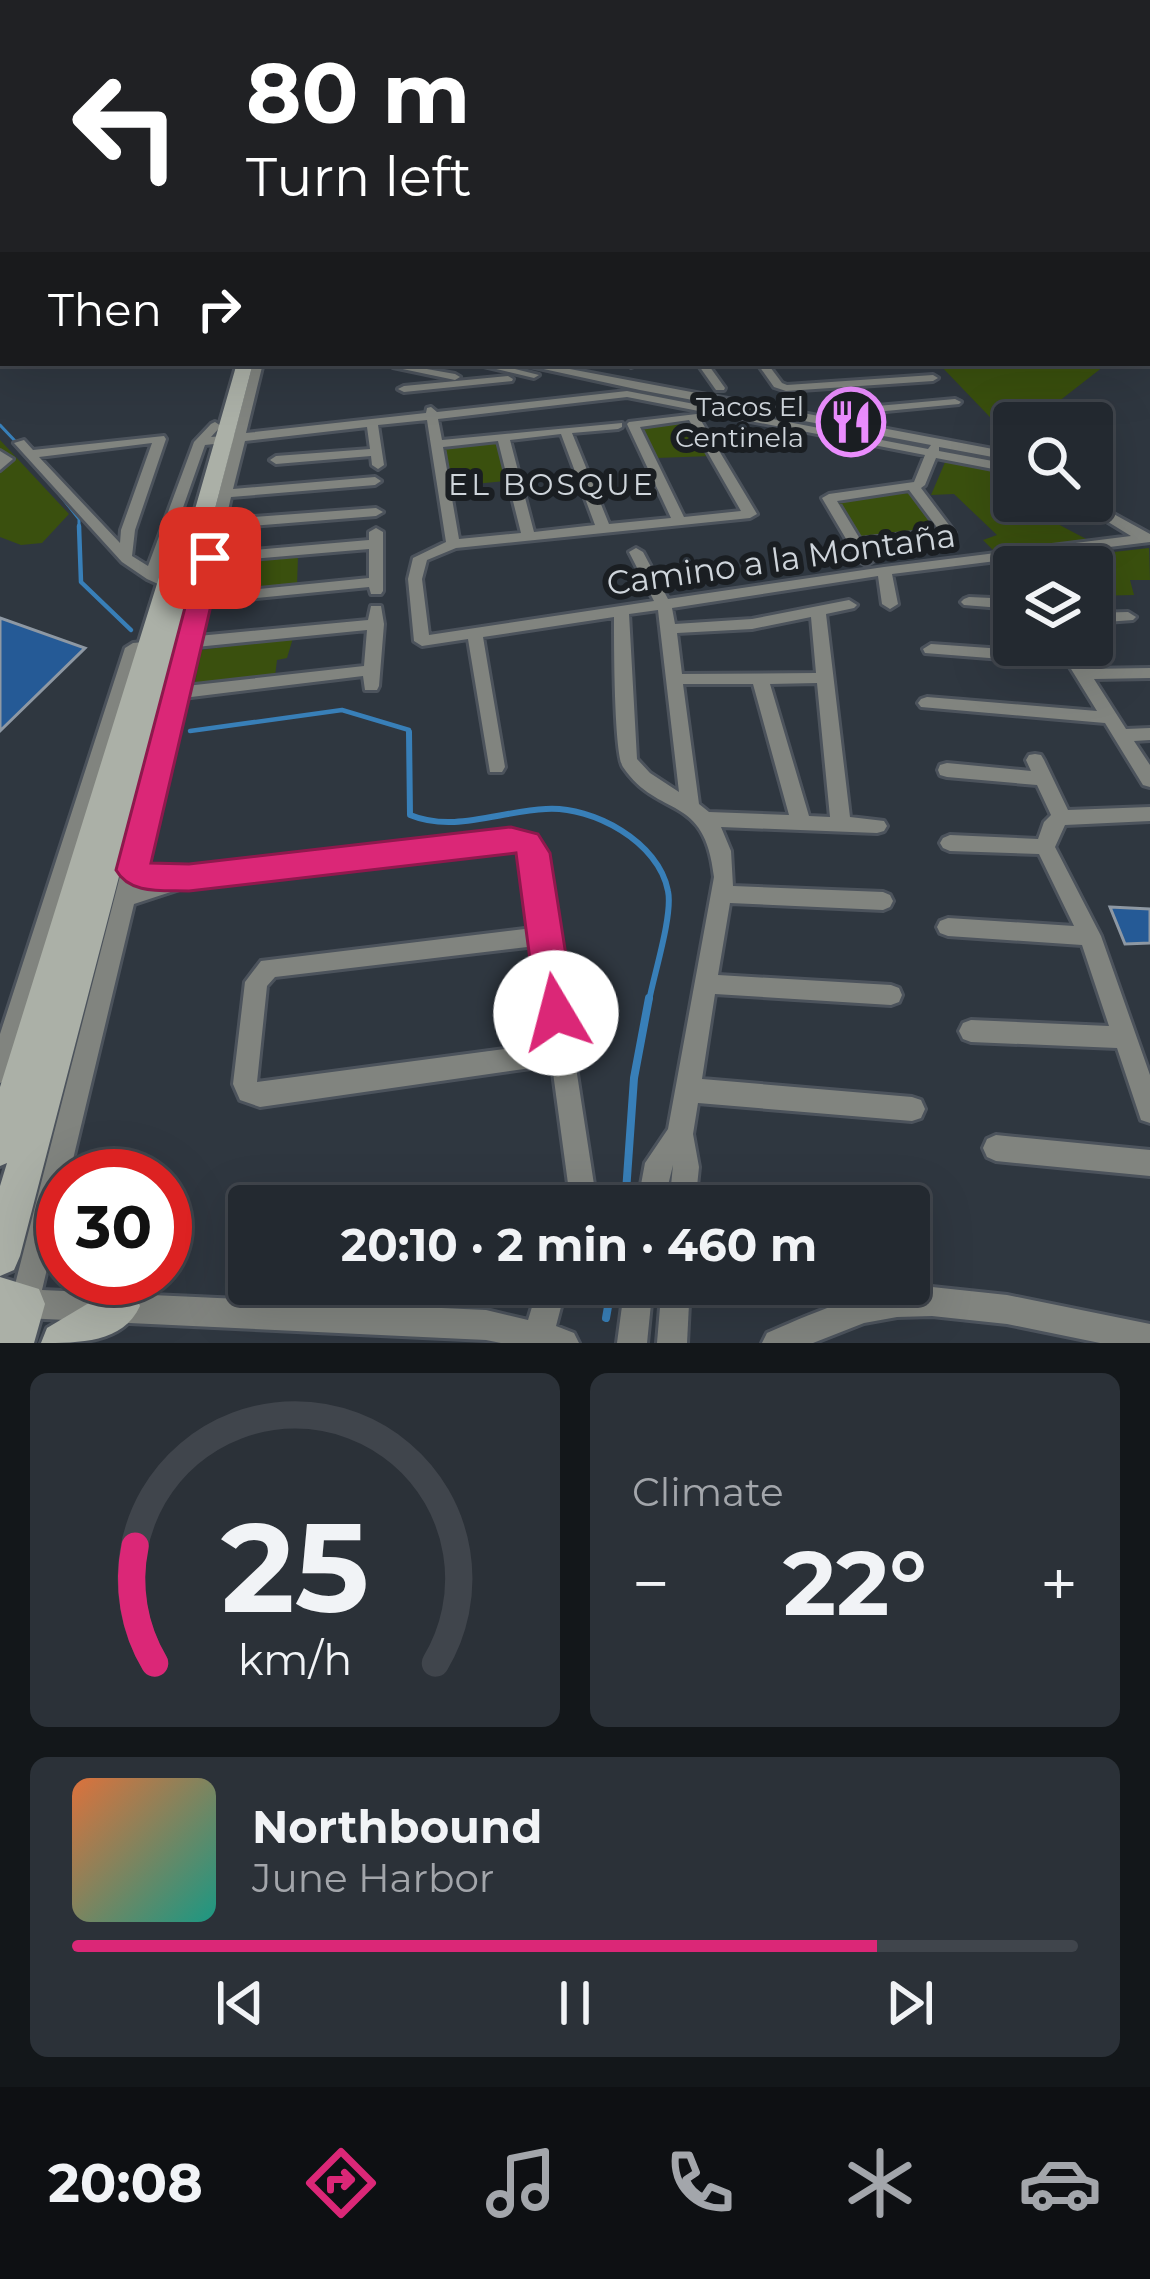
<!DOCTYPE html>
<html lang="en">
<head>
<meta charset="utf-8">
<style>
	:root { --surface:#232930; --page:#2b3138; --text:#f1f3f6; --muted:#a3a6ab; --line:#40454c; --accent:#db2777 }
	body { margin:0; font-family:Montserrat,sans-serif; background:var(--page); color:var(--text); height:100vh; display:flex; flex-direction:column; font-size:45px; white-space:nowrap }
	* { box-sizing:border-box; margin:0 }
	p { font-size:39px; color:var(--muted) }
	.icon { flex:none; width:66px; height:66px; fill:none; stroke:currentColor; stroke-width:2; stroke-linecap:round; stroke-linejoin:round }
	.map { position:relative; height:1343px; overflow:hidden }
	.drawer { display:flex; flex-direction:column; gap:30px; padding:30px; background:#13171a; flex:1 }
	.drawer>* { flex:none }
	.guide { position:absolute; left:0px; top:0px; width:1152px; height:366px; box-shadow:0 12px 48px #0002,0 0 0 3px var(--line); background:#202124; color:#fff; overflow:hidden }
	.buttons { position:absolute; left:993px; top:402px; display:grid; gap:24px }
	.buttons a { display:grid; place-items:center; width:120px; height:120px; border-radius:12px; background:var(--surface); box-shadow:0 12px 48px #0002,0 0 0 3px var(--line); font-size:60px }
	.speed { position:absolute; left:36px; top:1149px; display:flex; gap:24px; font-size:60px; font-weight:700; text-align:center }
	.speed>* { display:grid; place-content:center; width:156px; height:156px; border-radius:50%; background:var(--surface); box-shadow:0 12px 48px #0002,0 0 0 3px var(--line); line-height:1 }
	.speed .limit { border:18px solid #d22; background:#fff; color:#111 }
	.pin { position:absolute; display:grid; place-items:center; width:102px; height:102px; color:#fff; margin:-51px; border-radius:24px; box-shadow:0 6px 18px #0006 }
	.me { position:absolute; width:132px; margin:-66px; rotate:352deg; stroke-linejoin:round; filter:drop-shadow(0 0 9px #0008) }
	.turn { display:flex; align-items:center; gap:42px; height:252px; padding:0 48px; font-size:54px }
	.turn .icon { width:156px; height:156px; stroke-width:2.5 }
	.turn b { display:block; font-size:84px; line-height:102px }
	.then { display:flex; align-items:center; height:114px; padding:0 48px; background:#0003; gap:24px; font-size:45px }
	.big { font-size:90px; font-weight:700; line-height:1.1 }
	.drawer .widget { flex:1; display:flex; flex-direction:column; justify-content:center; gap:18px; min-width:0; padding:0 42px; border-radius:18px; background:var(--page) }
	.drawer .dial { align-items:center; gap:0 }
	.dial svg { height:312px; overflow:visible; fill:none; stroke:var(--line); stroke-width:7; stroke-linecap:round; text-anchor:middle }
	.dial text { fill:var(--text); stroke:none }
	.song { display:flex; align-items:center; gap:36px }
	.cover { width:144px; height:144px; border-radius:18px; background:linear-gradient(135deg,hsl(20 70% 55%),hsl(170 70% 35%)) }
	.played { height:12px; border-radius:6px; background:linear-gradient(90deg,var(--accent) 80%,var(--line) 80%) }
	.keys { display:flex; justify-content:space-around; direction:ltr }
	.heat { display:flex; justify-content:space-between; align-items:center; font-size:66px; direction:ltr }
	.drawer .tiles { flex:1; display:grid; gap:30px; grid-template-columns:1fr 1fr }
	.widget:last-child { grid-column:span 2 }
	.trip { position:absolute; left:228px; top:1185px; width:702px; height:120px; border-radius:12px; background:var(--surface); box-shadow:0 12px 48px #0002,0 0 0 3px var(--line); font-weight:700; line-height:120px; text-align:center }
	.tabs { display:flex; height:192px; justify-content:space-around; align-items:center; background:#0e1013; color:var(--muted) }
	.tabs .icon { width:84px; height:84px }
	.tabs .on { color:var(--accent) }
	.tabs b { font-size:54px; color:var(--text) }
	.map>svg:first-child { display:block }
	.green { fill:#3a500e }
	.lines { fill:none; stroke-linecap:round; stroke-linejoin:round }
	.stream-far3 { stroke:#387fb8; stroke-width:3 }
	.stream-far2 { stroke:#387fb8; stroke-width:4.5 }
	.stream-far1 { stroke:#387fb8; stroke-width:6 }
	.stream { stroke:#387fb8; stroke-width:8 }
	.building { fill:#255a96; stroke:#8e98a3; stroke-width:3 }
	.street-casing { stroke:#4c535c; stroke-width:6 }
	.secondary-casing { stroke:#4c535c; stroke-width:6 }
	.street { fill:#81847f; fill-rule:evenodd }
	.secondary { fill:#abb0a7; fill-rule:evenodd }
	.route { fill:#db2777; stroke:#8e194d; stroke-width:3 }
	.labels { text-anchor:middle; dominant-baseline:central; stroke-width:12; stroke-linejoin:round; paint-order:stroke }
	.far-poi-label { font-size:27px; fill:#cfd5db; stroke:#1a1e22; text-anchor:end }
	.far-neighbourhood-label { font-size:30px; letter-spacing:3px; fill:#cfd5db; stroke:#1a1e22 }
	.street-label { font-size:33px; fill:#cfd5db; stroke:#1a1e22 }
</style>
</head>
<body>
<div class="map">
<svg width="1150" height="1343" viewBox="0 0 1150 1343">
	<rect width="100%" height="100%" fill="#2f3740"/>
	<!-- green -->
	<g class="green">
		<path d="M938,363H1108L1031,423H1014L1011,439Z"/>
		<path d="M688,419L712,456L656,458L639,425Z"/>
		<path d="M503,438L514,480L445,487L439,445Z"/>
		<path d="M0,440L69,514L42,543L21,545L0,537V468L7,465L10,455L0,453Z"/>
		<path d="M946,460L1014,473V501L1090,541L996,553L983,540L997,535L954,494L931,495Z"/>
		<path d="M909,493L938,532L863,539L836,501Z"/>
		<path d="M1149,548L1150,580H1130L1134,595L1092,596V567H1019L1015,563Z"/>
		<path d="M298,556L297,586L215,593L221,564Z"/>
		<path d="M293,638L287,658L277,660L275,676L194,687L201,650Z"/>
	</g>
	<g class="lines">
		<!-- stream-far3 -->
		<g class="stream-far3">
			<path d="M0,425L17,443"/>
			<path d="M51,484L79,519V529"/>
		</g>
		<!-- stream-far2 -->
		<g class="stream-far2">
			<path d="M79,526L81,582L131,630"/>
			<path d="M190,731L342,710L409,730V735"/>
		</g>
		<!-- stream-far1 -->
		<path class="stream-far1" d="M409,732L410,815C454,833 500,811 546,809C593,806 659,842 668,891C673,915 654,974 649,1001"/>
		<!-- stream -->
		<g class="stream">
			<path d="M625,1206L634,1078L649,998"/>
			<path d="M606,1318L612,1284"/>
		</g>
	</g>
	<!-- building -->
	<g class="building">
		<path d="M0,618L85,648L0,731Z"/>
		<path d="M1110,907L1150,909V943L1125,944Z"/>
	</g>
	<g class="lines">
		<defs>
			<g id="street">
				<path d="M0,158L3,159V164L0,163Z"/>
				<path d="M3,190V194L0,195V191Z"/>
				<rect x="0" y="204" width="3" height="4"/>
				<rect x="0" y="224" width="3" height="5"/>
				<rect x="0" y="239" width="3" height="4"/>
				<rect x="0" y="260" width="3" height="6"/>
				<path d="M3,278V284L0,285V279Z"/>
				<path d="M253,363H263L246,433L426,413L427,408L431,407L437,412L627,391L928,449L931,445L640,390L516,363H538L1014,453V461L939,447V451L1014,465V473L936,458L925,485L921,488L955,533L948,537L865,547L873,561L866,565L859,561L822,498L829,494L914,482L925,455L627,397L438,419L442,440L622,423V427L618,429L572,433L609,524L671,518L627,424L629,422L697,414L757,514L750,518L456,548L427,560L422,579L429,635L654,601L629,552L636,548L643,552L668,599L884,567L1131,536L1074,501H1090L1150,534V542L892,574L898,604L890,609L882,604L878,576L672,608L675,624L752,619L849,600L857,605L854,608L826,614L850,817L884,821L887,826L884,831L877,833L721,827L731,851L733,886L883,892L890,895L893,901L890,907L883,910L730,903L718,975L891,985L899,988L902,995L899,1002L891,1005L715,994L702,1079L912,1097L921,1100L925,1109L921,1118L912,1121L698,1103L693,1134L699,1167L695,1206H669L673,1165L663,1206H637L645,1163L668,1129L714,877C705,792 659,820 623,767C614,754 614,640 614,617L483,637L505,767L502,772H490L468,639L422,646L414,641L408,579L413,558L446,542L427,420L378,425L384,465L378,469L372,465L371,456L276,464L270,460L276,456L370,449L367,427L245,441L233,489L375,477L381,481L375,485L231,497L226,519L376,508L383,512L376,516L224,528L218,553L369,540V532L376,528L383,532V591L381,594H371L369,587L206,603L198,636L368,620L371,606H381L384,624L379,686L377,690H365L363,676L183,698L138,886L189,870L511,832L534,838L543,853L595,1191L590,1206H564L569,1191L552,1065L260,1107L240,1100L233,1084L245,982L261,961L533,928L521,849L511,848L189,886L134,904L69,1176H63V1201L42,1290L486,1310L528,1320L539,1284H567L556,1326L574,1333L579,1343H501L486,1340L24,1318L14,1314L10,1304L179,647L173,643L182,638L232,442L205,445L160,573L174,584L167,588L147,579L122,562L14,443L24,440L33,450L164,436L166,439L135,530L132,556L148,566L194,442L211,424L215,422L221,426L211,437L234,435ZM689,420L741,511L684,517L640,427ZM561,434L595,525L534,532L510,440ZM498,441L521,533L459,539L443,447ZM152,443L121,530L120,543L39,457ZM909,490L939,530L860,539L837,501ZM369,549V578L208,594L216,562ZM658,610L679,792L650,773L637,759L629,614ZM811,617L816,673L682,674L677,633L752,629ZM367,630L364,666L186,686L196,647ZM817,683L830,817L809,816L770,684ZM683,684H753L789,815L709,812L699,804ZM536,946L549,1043L257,1082L267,986L275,977Z"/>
				<path d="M393,363L455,374L460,377L455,380L393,367Z"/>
				<path d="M471,363H491L539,375L534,378Z"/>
				<path d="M626,363H644L631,367Z"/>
				<path d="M697,363H707L725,388L724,390H716Z"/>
				<path d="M757,363H767L782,383L787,385L933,375L938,378L933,381L786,391L774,387Z"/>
				<path d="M508,376L513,379L512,381L404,392L398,389L404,386Z"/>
				<path d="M955,399L961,402L959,404L844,415L838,412L844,409Z"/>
				<path d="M0,451L13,459L0,470Z"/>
				<path d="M969,597L1014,599V609L964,605L961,602L964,599Z"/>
				<path d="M1128,612L1136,617L1133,620L1092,623V613Z"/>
				<path d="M156,641L162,642L164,646L162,650L140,652L12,1072L9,1080L0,1083V1034L125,648L133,643Z"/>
				<path d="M931,644L1061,653L1056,645H1072L1087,669L1150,668V678L1094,679L1126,729L1150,728V740L1134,741L1150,765V787L1143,785L1105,723L921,707L918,703L921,699L927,697L1097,711L1068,664L925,653L923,649Z"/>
				<path d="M1035,754L1041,755L1044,760L1068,810L1150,807V821L1065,825L1055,847L1101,936L1150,1075V1123L1141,1120L1117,1048L971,1042L963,1039L959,1031L963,1023L971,1020L1109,1026L1082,945L948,936L940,933L937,927L940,921L948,918L1074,926L1039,854L950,851L943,848L940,843L943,838L950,835L1038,839L1044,822L1051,815L1037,785L947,777L940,775L938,770L940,765L947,763L1031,771L1026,760L1029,755Z"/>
				<path d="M996,1135L1150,1150V1176L996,1161L987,1157L983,1148L987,1139Z"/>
				<path d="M625,1284H653L647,1343H617Z"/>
				<path d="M662,1284H690L687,1343H657Z"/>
				<path d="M932,1287L1007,1295L1150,1324V1343H1100L1007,1324L932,1316L897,1317L864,1323L813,1343H762L767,1333C827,1307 865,1290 932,1287Z"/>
			</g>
			<g id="secondary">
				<path d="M237,363H253L20,1256L14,1270L0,1276V1186L7,1163L0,1166V1087L166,555L169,551H183Z"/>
				<path d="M0,1277L39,1289L45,1304L34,1343H0Z"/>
				<path d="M119,1285L134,1291L140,1306C123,1343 79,1343 41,1343L47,1328Z"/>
			</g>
		</defs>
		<!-- street casing -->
		<use href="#street" class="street-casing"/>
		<!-- secondary casing -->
		<use href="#secondary" class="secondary-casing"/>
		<!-- street -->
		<use href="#street" class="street"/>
		<!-- secondary -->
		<use href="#secondary" class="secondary"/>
	</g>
	<!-- sky -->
	<linearGradient id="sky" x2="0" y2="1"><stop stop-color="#1a1e23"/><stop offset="0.44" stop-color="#475364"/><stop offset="1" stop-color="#475364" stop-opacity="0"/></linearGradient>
	<rect width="1150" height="337" fill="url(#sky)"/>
	<!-- route -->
	<path class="route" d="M210,551L222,558L151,863L189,864L511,827L538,834L550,853L575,1013L570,1025L556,1030L543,1025L537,1013L516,853L189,891C163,890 130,895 116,870L198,558Z"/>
	<!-- icons -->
	<defs>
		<symbol id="restaurant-ring" viewBox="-11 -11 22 22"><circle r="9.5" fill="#1a1e22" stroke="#ea8dfd" stroke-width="1.5"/><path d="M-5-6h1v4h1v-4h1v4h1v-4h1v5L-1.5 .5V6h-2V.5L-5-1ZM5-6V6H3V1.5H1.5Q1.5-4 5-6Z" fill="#ea8dfd"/></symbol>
	</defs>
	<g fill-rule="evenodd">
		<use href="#restaurant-ring" x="813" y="384" width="76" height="76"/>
	</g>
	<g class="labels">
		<!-- far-poi labels -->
		<g class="far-poi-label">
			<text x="804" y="406">Tacos El<tspan x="804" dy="31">Centinela</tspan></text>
		</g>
		<!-- far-neighbourhood labels -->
		<g class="far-neighbourhood-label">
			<text x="552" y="484">EL BOSQUE</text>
		</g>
		<!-- street labels -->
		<g class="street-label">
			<text transform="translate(781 559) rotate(-8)">Camino a la Montaña</text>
		</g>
	</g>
</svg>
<div class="buttons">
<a><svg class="icon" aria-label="search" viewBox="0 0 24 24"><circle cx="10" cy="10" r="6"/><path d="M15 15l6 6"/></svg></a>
<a><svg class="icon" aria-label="layers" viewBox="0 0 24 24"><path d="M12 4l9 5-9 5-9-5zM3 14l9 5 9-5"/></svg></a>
</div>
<div class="speed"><div class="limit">30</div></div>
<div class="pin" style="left:210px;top:558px;background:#d93025"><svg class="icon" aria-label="arrive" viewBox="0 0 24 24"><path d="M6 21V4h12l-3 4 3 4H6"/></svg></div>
<svg class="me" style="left:556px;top:1013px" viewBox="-20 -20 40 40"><circle r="19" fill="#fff"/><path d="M0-13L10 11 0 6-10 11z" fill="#db2777"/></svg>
<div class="trip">20:10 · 2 min · 460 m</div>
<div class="guide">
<div class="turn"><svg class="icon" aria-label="left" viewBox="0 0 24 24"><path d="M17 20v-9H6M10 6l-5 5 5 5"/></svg><div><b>80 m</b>Turn left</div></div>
<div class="then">Then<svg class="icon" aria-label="right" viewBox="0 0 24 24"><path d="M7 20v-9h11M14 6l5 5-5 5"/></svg></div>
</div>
</div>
<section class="drawer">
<div class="tiles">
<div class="widget dial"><svg viewBox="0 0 100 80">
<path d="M14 69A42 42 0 1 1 86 69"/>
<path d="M14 69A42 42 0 0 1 9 39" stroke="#db2777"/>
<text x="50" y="56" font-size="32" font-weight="700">25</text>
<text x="50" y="72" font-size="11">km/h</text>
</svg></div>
<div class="widget"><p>Climate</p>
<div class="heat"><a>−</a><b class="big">22°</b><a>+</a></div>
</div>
<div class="widget">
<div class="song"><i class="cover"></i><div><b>Northbound</b><p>June Harbor</p></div></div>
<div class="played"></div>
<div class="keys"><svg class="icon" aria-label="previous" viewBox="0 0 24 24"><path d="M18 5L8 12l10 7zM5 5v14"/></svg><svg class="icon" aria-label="pause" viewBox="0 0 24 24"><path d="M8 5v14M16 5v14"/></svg><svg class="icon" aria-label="next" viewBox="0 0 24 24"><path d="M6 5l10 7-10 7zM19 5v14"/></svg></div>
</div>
</div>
</section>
<nav class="tabs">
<b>20:08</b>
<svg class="icon on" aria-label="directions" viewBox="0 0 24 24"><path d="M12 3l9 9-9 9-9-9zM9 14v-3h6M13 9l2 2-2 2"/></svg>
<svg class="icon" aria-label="music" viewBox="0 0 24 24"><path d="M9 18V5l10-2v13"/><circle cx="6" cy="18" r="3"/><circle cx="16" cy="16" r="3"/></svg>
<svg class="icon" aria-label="phone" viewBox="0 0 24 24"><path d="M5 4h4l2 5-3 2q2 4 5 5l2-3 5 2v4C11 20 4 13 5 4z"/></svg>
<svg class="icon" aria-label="climate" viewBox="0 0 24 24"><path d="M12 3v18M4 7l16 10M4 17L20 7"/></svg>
<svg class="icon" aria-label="car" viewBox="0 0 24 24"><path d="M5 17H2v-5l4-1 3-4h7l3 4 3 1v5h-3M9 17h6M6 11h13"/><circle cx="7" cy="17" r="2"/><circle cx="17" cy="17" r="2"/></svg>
</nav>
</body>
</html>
